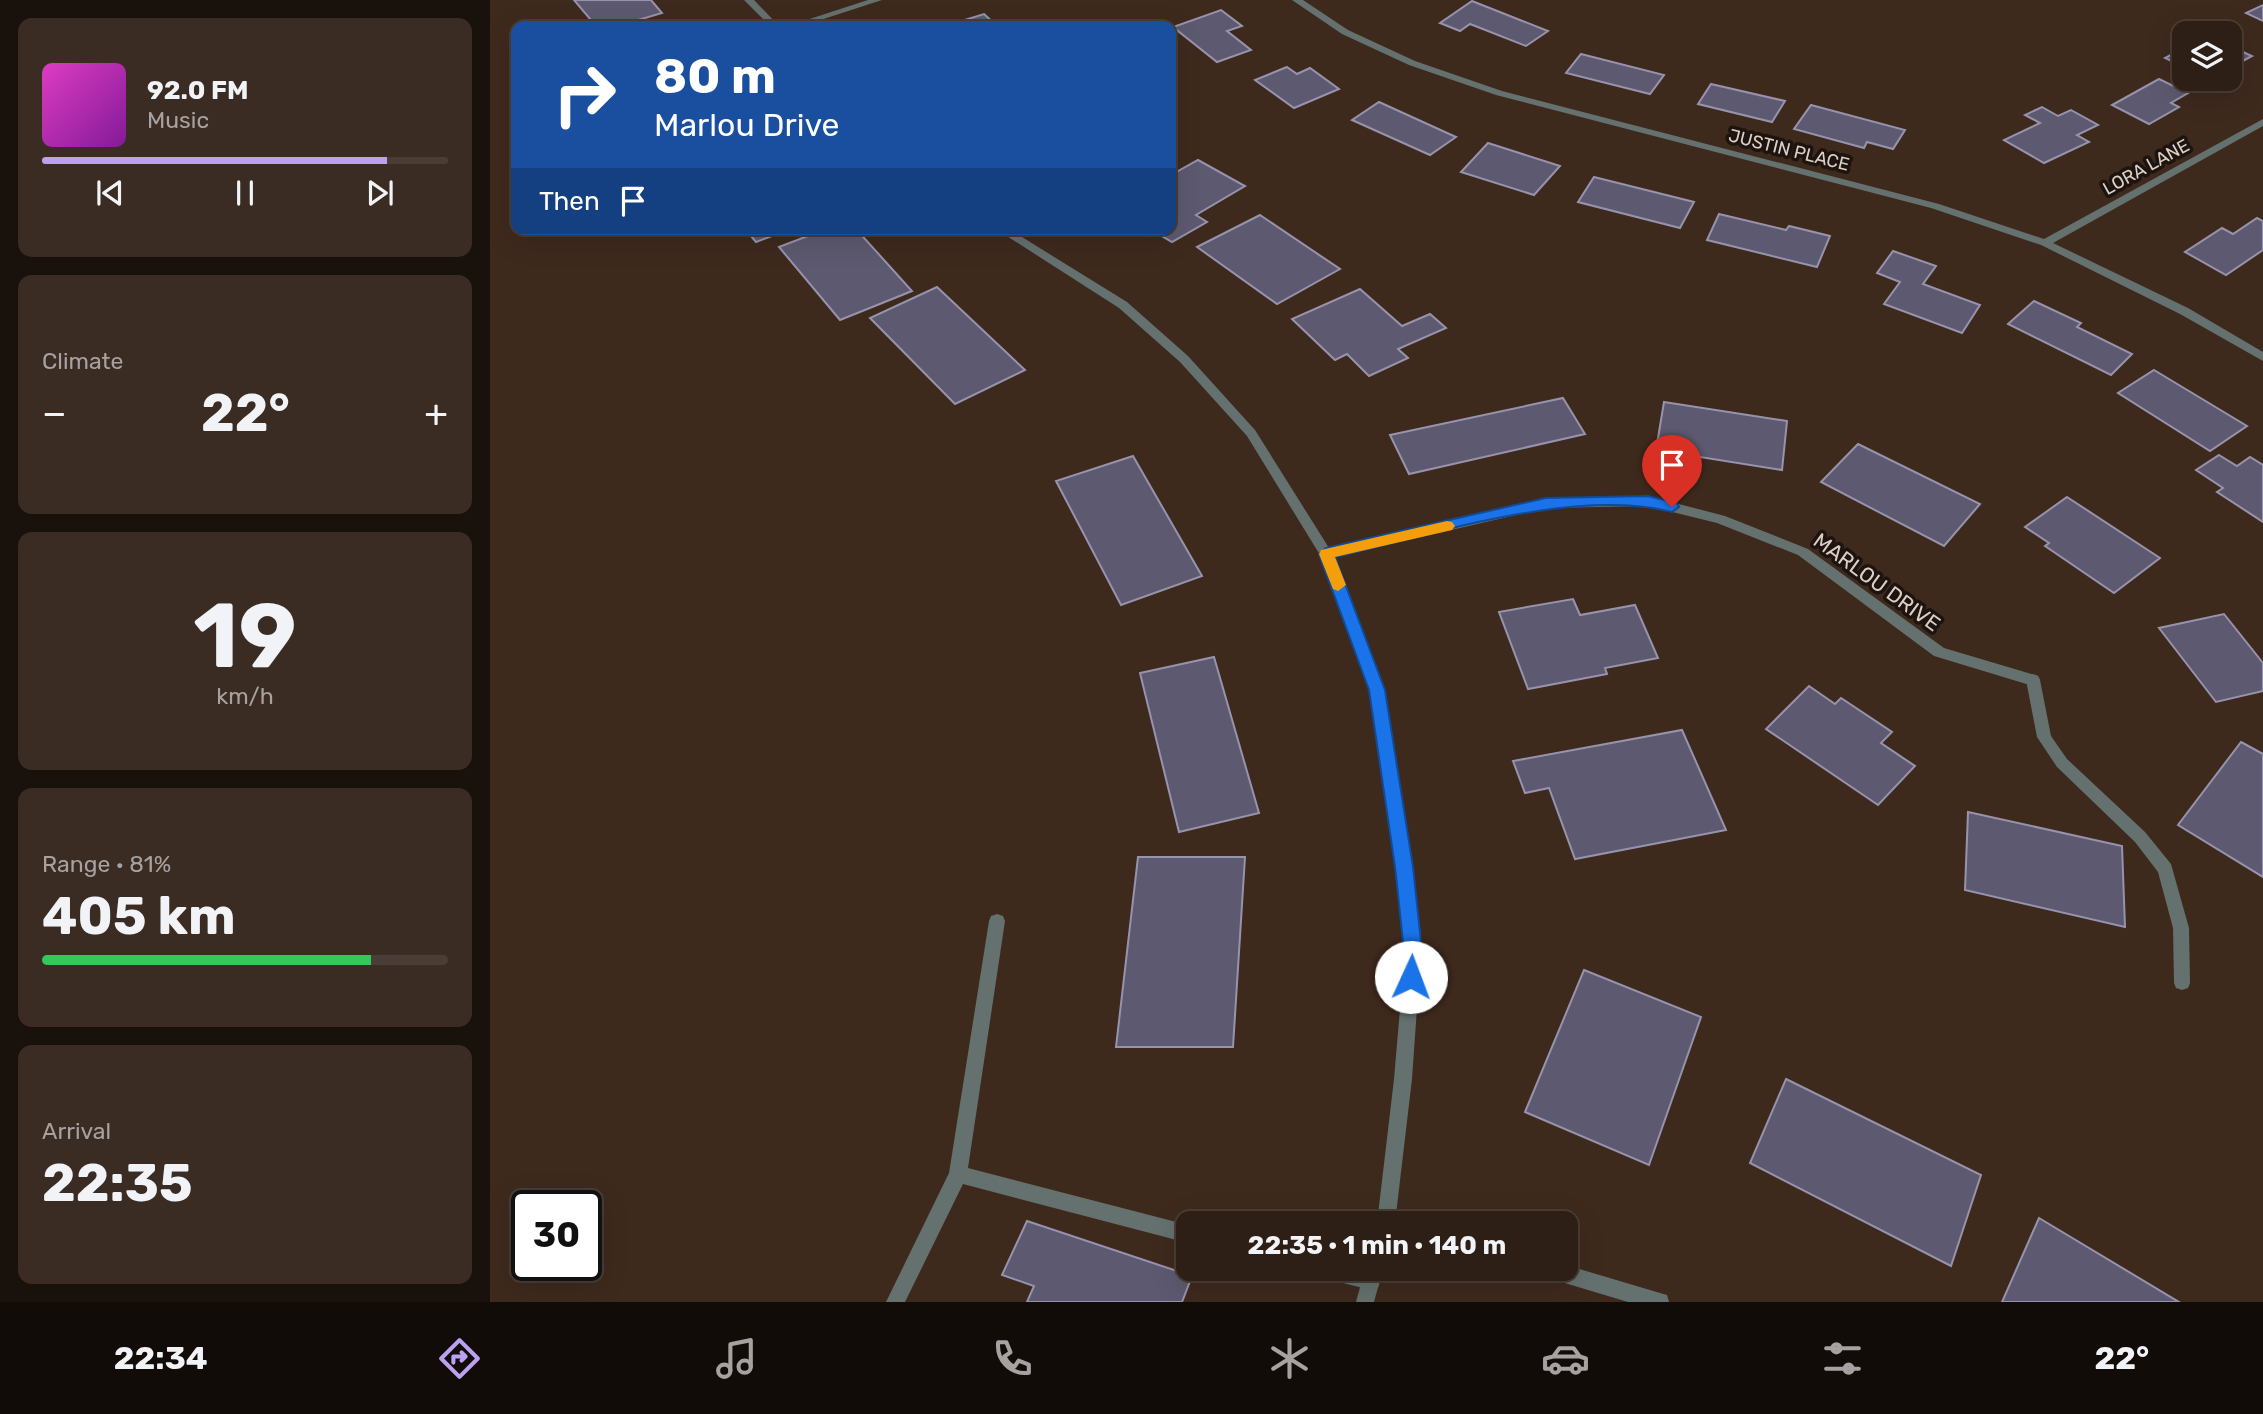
<!DOCTYPE html>
<html lang="en">
<head>
<meta charset="utf-8">
<style>
	:root { --surface:#2e1f16; --page:#3a2c23; --text:#f1f3f6; --muted:#a7a2a1; --line:#493d35; --accent:#bca0f2 }
	body { margin:0; font-family:Rubik,sans-serif; background:var(--page); color:var(--text); height:100vh; display:flex; flex-direction:column; font-size:26px; white-space:nowrap }
	* { box-sizing:border-box; margin:0 }
	p { font-size:23px; color:var(--muted) }
	.icon { flex:none; width:38px; height:38px; fill:none; stroke:currentColor; stroke-width:2; stroke-linecap:round; stroke-linejoin:round }
	.map { position:relative; flex:1; overflow:hidden }
	.panel { display:flex; flex-direction:column; gap:18px; padding:18px; background:#19110c; width:490px }
	.panel>* { flex:none }
	.guide { position:absolute; left:21px; top:21px; width:665px; height:214px; border-radius:14px; box-shadow:0 7px 28px #0002,0 0 0 2px var(--line); background:#1a4fa0; color:#fff; overflow:hidden }
	.tools { position:absolute; left:1682px; top:21px; display:grid; gap:14px }
	.tools a { display:grid; place-items:center; width:70px; height:70px; border-radius:14px; background:var(--surface); box-shadow:0 7px 28px #0002,0 0 0 2px var(--line); font-size:35px }
	.speed { position:absolute; left:21px; top:1190px; display:flex; gap:14px; font-size:35px; font-weight:700; text-align:center }
	.speed>* { display:grid; place-content:center; width:91px; height:91px; border-radius:50%; background:var(--surface); box-shadow:0 7px 28px #0002,0 0 0 2px var(--line); line-height:1 }
	.speed .limit { border:4px solid #111; border-radius:10px; background:#fff; color:#111 }
	.pin { position:absolute; display:grid; place-items:center; width:60px; height:60px; color:#fff; margin:-72px -30px; border-radius:50% 50% 50% 0; rotate:-45deg; box-shadow:0 0 7px #0007 }
	.pin .icon { rotate:45deg }
	.me { position:absolute; width:77px; margin:-38px; rotate:2deg; stroke-linejoin:round; filter:drop-shadow(0 0 5px #0008) }
	.turn { display:flex; align-items:center; gap:24px; height:147px; padding:0 28px; font-size:32px }
	.turn .icon { width:91px; height:91px; stroke-width:2.5 }
	.turn b { display:block; font-size:49px; line-height:60px }
	.then { display:flex; align-items:center; height:66px; padding:0 28px; background:#0003; gap:14px; font-size:26px }
	.big { font-size:52px; font-weight:700; line-height:1.1 }
	.panel .card { flex:1; display:flex; flex-direction:column; justify-content:center; gap:10px; min-width:0; padding:0 24px; border-radius:14px; background:var(--page) }
	.panel .dial { align-items:center; gap:0 }
	.dial b { font-size:91px; line-height:1 }
	.song { display:flex; align-items:center; gap:21px }
	.cover { width:84px; height:84px; border-radius:10px; background:linear-gradient(135deg,hsl(310 70% 55%),hsl(290 70% 35%)) }
	.played { height:7px; border-radius:4px; background:linear-gradient(90deg,var(--accent) 85%,var(--line) 85%) }
	.keys { display:flex; justify-content:space-around; direction:ltr }
	.heat { display:flex; justify-content:space-between; align-items:center; font-size:38px; direction:ltr }
	.charge { height:10px; border-radius:5px; background:linear-gradient(90deg,#34c759 81%,var(--line) 0) }
	.trip { position:absolute; left:686px; top:1211px; width:402px; height:70px; border-radius:14px; background:var(--surface); box-shadow:0 7px 28px #0002,0 0 0 2px var(--line); font-weight:700; line-height:70px; text-align:center }
	.tabs { display:flex; height:112px; justify-content:space-around; align-items:center; background:#120c09; color:var(--muted) }
	.tabs .icon { width:49px; height:49px }
	.tabs .current { color:var(--accent) }
	.tabs b { font-size:32px; color:var(--text) }
	main { display:flex; flex:1; min-height:0 }
	.map>svg:first-child { display:block }
	.building { fill:#5d5970; stroke:#9793ac; stroke-width:2 }
	.lines { fill:none; stroke-linecap:round; stroke-linejoin:round }
	.lane { fill:#64716e; fill-rule:evenodd }
	.street { fill:#64716e; fill-rule:evenodd }
	.route { fill:#1a73e8; stroke:#114b97; stroke-width:2 }
	.slow { fill:#f59e0b }
	.labels { text-anchor:middle; dominant-baseline:central; stroke-width:7; stroke-linejoin:round; paint-order:stroke }
	.far-street-label { font-size:18px; fill:#ddcfc8; stroke:#1e140f }
	.street-label { font-size:21px; fill:#ddcfc8; stroke:#1e140f }
</style>
</head>
<body>
<main>
<section class="panel">
<div class="card">
<div class="song"><i class="cover"></i><div><b>92.0 FM</b><p>Music</p></div></div>
<div class="played"></div>
<div class="keys"><svg class="icon" aria-label="previous" viewBox="0 0 24 24"><path d="M18 5L8 12l10 7zM5 5v14"/></svg><svg class="icon" aria-label="pause" viewBox="0 0 24 24"><path d="M8 5v14M16 5v14"/></svg><svg class="icon" aria-label="next" viewBox="0 0 24 24"><path d="M6 5l10 7-10 7zM19 5v14"/></svg></div>
</div>
<div class="card"><p>Climate</p>
<div class="heat"><a>−</a><b class="big">22°</b><a>+</a></div>
</div>
<div class="card dial"><b>19</b><p>km/h</p></div>
<div class="card"><p>Range · 81%</p><b class="big">405 km</b><div class="charge"></div></div>
<div class="card"><p>Arrival</p><b class="big">22:35</b></div>
</section>
<div class="map">
<svg width="1773" height="1302" viewBox="0 0 1773 1302">
	<rect width="100%" height="100%" fill="#3e291d"/>
	<!-- building -->
	<g class="building">
		<path d="M84,0H161L172,13L128,26H106Z"/>
		<path d="M982,1L1058,31L1036,46L980,24L970,31L950,23Z"/>
		<path d="M1773,5V21L1756,13Z"/>
		<path d="M731,10L752,26L737,31L761,50L727,62L683,27Z"/>
		<path d="M494,14L507,26H455Z"/>
		<path d="M1740,46L1762,56L1740,68Z"/>
		<path d="M1694,48V67L1675,58Z"/>
		<path d="M1091,54L1174,75L1160,94L1076,73Z"/>
		<path d="M797,67L807,74L820,68L849,89L804,108L765,80Z"/>
		<path d="M1669,79L1698,93L1681,103L1689,107L1659,124L1622,105Z"/>
		<path d="M1221,84L1295,101L1282,122L1208,104Z"/>
		<path d="M889,102L966,137L940,155L862,120Z"/>
		<path d="M1321,105L1415,130L1403,149L1377,142L1374,148L1304,129Z"/>
		<path d="M1552,107L1568,116L1581,110L1608,125L1587,135L1599,142L1554,163L1514,140L1550,123L1535,115Z"/>
		<path d="M998,143L1070,166L1044,195L971,172Z"/>
		<path d="M708,160L755,186L706,215L717,222L682,242L660,229H681V175Z"/>
		<path d="M1104,177L1204,202L1190,228L1088,202Z"/>
		<path d="M1229,214L1296,230L1299,226L1340,236L1327,267L1217,240Z"/>
		<path d="M770,215L850,269L787,304L707,247Z"/>
		<path d="M1767,218L1773,221V250L1736,275L1695,252L1732,228L1743,234Z"/>
		<path d="M255,229H301L266,242Z"/>
		<path d="M336,229H366L422,291L350,320L289,247Z"/>
		<path d="M1403,251L1446,266L1433,284L1490,305L1472,333L1394,304L1410,282L1387,273Z"/>
		<path d="M447,287L535,370L465,404L380,318Z"/>
		<path d="M870,289L912,326L940,314L956,328L908,349L918,358L879,376L857,354L845,360L802,319Z"/>
		<path d="M1544,301L1591,323L1587,327L1642,354L1621,375L1518,324Z"/>
		<path d="M1664,370L1757,426L1720,451L1628,393Z"/>
		<path d="M1073,398L1095,434L919,474L900,435Z"/>
		<path d="M1174,402L1297,421L1292,470L1166,450Z"/>
		<path d="M1368,444L1490,504L1454,546L1331,482Z"/>
		<path d="M1729,455L1747,466L1760,457L1773,465V522L1727,492L1733,488L1706,470Z"/>
		<path d="M643,456L712,576L631,605L566,481Z"/>
		<path d="M1577,497L1670,558L1624,593L1555,546L1559,543L1535,527Z"/>
		<path d="M1083,599L1090,615L1145,605L1168,658L1115,668L1117,674L1038,689L1009,612Z"/>
		<path d="M1734,614L1773,663V691L1726,702L1669,628Z"/>
		<path d="M724,657L769,813L689,832L650,673Z"/>
		<path d="M1319,686L1345,704L1351,698L1402,732L1391,743L1425,766L1388,805L1276,729Z"/>
		<path d="M1192,730L1236,830L1085,859L1059,788L1035,793L1023,761Z"/>
		<path d="M1751,742L1773,754V877L1688,825Z"/>
		<path d="M1478,812L1632,846L1635,927L1475,890Z"/>
		<path d="M648,857H755L743,1047H626Z"/>
		<path d="M1094,970L1211,1017L1159,1165L1035,1112Z"/>
		<path d="M1296,1079L1491,1175L1461,1266L1260,1163Z"/>
		<path d="M1549,1218L1689,1302H1512Z"/>
		<path d="M537,1221L702,1276L692,1302H537L544,1286L512,1275Z"/>
	</g>
	<g class="lines">
		<!-- lane -->
		<g class="lane">
			<path d="M1543,674L1548,676L1550,680L1561,736L1577,759L1655,832L1681,864L1699,928L1700,983L1698,988L1692,990L1686,988L1684,983L1683,928L1668,872L1645,842L1567,767L1547,737L1536,680L1538,676Z"/>
			<path d="M507,914L513,916L515,921L478,1168L698,1225V1243L473,1184L415,1302H396L459,1173L499,921L501,916Z"/>
			<path d="M824,1269H869L888,1274L890,1281L888,1288L881,1290L833,1278L826,1276Z"/>
		</g>
		<!-- street -->
		<g class="street">
			<path d="M254,0H264L289,26H280Z"/>
			<path d="M378,0H392L312,26H298Z"/>
			<path d="M802,0H813L858,30L925,61L1012,91L1449,204L1554,239L1773,119V126L1563,243L1698,308L1773,352V361L1690,314L1551,245L1441,208L1006,95L919,65L852,34Z"/>
			<path d="M506,229H519L637,302L698,356L765,430L839,548L1057,498L1158,496L1235,516L1318,549L1454,648L1548,676L1550,680L1548,684L1543,686L1444,656L1308,555L1227,523L1158,506L1057,508L844,557L894,690L922,867L931,951L922,1079L905,1223H887L904,1079L915,951L906,867L880,690L830,555L757,436L690,362L629,308Z"/>
			<path d="M1076,1265L1170,1293L1177,1295L1179,1302H1138L1058,1278L1051,1276L1049,1269H1076Z"/>
			<path d="M875,1269H893L884,1302H866Z"/>
		</g>
	</g>
	<!-- route -->
	<path class="route" d="M1158,496L1187,503L1189,507L1182,512C1086,487 941,535 845,557L895,690L923,867L932,951L928,983L921,985L914,983L912,977L914,951L905,867L879,690L829,554L836,548L1056,498Z"/>
	<!-- slow -->
	<path class="slow" d="M957,521L962,522L965,526L962,530L845,557L856,585L848,591L843,589L829,554L831,550Z"/>
	<g class="labels">
		<!-- far-street labels -->
		<g class="far-street-label">
			<text transform="translate(1299 150) rotate(14)">JUSTIN PLACE</text>
			<text transform="translate(1656 167) rotate(-29)">LORA LANE</text>
		</g>
		<!-- street labels -->
		<g class="street-label">
			<text transform="translate(1387 582) rotate(36)">MARLOU DRIVE</text>
		</g>
	</g>
</svg>
<div class="tools">
<a><svg class="icon" aria-label="layers" viewBox="0 0 24 24"><path d="M12 4l9 5-9 5-9-5zM3 14l9 5 9-5"/></svg></a>
</div>
<div class="speed"><div class="limit">30</div></div>
<div class="pin" style="left:1182px;top:507px;background:#d93025"><svg class="icon" aria-label="arrive" viewBox="0 0 24 24"><path d="M6 21V4h12l-3 4 3 4H6"/></svg></div>
<svg class="me" style="left:921px;top:977px" viewBox="-20 -20 40 40"><circle r="19" fill="#fff"/><path d="M0-13L10 11 0 6-10 11z" fill="#1a73e8"/></svg>
<div class="trip">22:35 · 1 min · 140 m</div>
<div class="guide">
<div class="turn"><svg class="icon" aria-label="right" viewBox="0 0 24 24"><path d="M7 20v-9h11M14 6l5 5-5 5"/></svg><div><b>80 m</b>Marlou Drive</div></div>
<div class="then">Then<svg class="icon" aria-label="arrive" viewBox="0 0 24 24"><path d="M6 21V4h12l-3 4 3 4H6"/></svg></div>
</div>
</div>
</main>
<nav class="tabs">
<b>22:34</b>
<svg class="icon current" aria-label="directions" viewBox="0 0 24 24"><path d="M12 3l9 9-9 9-9-9zM9 14v-3h6M13 9l2 2-2 2"/></svg>
<svg class="icon" aria-label="music" viewBox="0 0 24 24"><path d="M9 18V5l10-2v13"/><circle cx="6" cy="18" r="3"/><circle cx="16" cy="16" r="3"/></svg>
<svg class="icon" aria-label="phone" viewBox="0 0 24 24"><path d="M5 4h4l2 5-3 2q2 4 5 5l2-3 5 2v4C11 20 4 13 5 4z"/></svg>
<svg class="icon" aria-label="climate" viewBox="0 0 24 24"><path d="M12 3v18M4 7l16 10M4 17L20 7"/></svg>
<svg class="icon" aria-label="car" viewBox="0 0 24 24"><path d="M5 17H2v-5l4-1 3-4h7l3 4 3 1v5h-3M9 17h6M6 11h13"/><circle cx="7" cy="17" r="2"/><circle cx="17" cy="17" r="2"/></svg>
<svg class="icon" aria-label="filters" viewBox="0 0 24 24"><path d="M4 7h16M4 17h16"/><circle cx="9" cy="7" r="2"/><circle cx="15" cy="17" r="2"/></svg>
<b>22°</b>
</nav>
</body>
</html>
